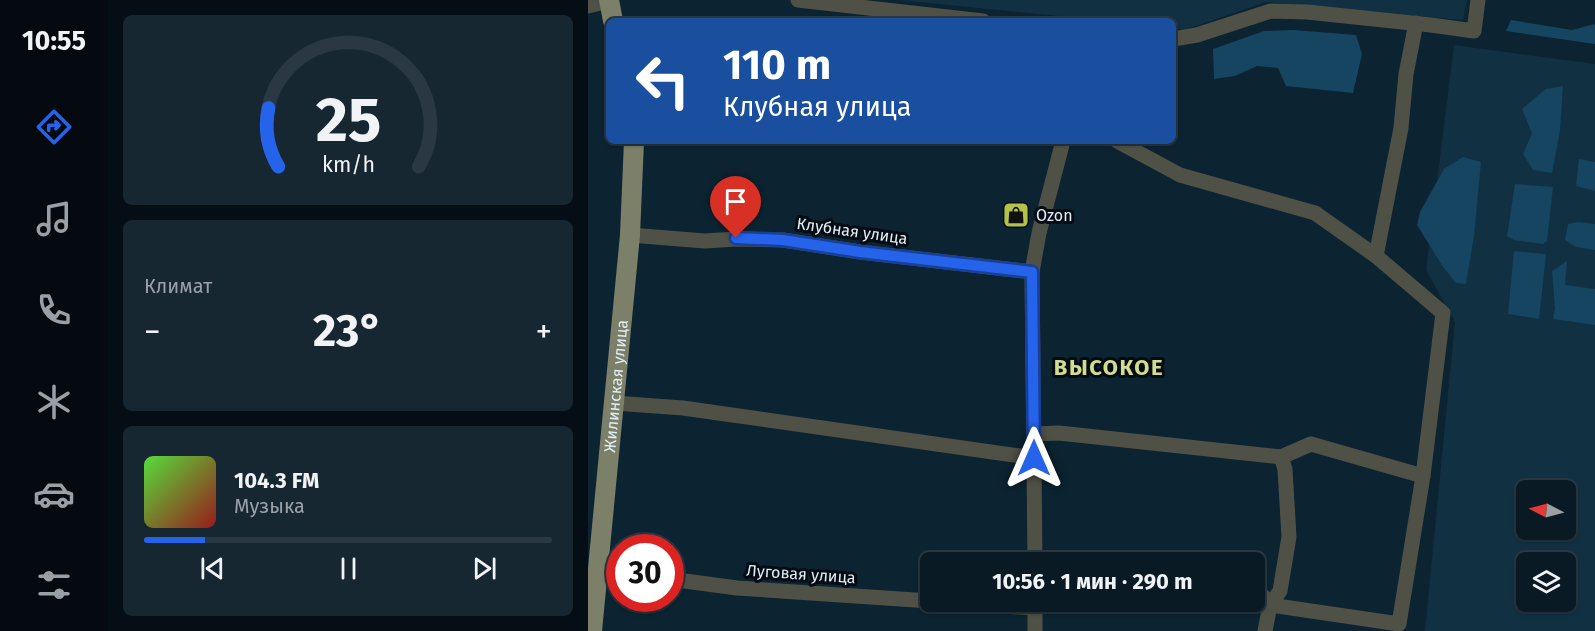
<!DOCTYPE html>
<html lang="ru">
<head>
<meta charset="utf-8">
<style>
	:root { --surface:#091a25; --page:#172732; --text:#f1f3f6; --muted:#99a1a7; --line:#293842; --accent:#2563eb }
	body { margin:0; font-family:"Fira Sans",sans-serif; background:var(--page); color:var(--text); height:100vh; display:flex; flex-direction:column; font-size:22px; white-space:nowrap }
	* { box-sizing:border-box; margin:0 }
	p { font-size:20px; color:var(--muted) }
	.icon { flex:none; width:33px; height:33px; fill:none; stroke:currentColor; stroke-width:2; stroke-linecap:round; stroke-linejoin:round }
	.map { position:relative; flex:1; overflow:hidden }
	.details { display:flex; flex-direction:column; gap:15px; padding:15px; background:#050e14; width:480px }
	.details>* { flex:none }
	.top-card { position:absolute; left:18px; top:18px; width:570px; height:126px; border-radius:9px; box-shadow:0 2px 4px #0004,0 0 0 2px var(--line); background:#1a4fa0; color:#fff; overflow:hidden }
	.needle { width:39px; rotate:276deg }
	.fabs { position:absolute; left:928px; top:480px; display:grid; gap:12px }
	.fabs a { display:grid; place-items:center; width:60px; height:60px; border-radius:9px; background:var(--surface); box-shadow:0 2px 4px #0004,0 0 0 2px var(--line); font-size:30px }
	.speed { position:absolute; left:18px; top:534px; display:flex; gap:12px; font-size:30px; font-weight:700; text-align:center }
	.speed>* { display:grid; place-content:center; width:78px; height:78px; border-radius:50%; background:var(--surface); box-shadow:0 2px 4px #0004,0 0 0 2px var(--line); line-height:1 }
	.speed .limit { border:9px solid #d22; background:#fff; color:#111 }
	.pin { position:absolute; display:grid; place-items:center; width:51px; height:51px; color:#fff; margin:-62px -26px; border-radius:50% 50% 50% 0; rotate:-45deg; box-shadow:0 0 6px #0007 }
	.pin .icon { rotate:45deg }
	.me { position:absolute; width:66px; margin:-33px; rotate:0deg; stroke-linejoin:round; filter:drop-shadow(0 0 4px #0008) }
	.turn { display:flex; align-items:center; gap:21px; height:126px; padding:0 18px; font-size:27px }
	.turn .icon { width:78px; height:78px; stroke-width:2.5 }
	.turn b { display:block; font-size:42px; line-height:51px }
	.big { font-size:45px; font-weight:700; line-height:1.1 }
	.details .card { flex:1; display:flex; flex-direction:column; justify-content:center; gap:9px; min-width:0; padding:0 21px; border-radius:9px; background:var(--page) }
	.details .dial { align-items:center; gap:0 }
	.dial svg { height:156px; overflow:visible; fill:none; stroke:var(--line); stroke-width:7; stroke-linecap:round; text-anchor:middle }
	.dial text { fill:var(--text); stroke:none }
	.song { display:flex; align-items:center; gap:18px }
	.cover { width:72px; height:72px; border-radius:9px; background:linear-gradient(135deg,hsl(110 70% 55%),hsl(0 70% 35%)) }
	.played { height:6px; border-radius:3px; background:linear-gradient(90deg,var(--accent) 15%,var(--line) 15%) }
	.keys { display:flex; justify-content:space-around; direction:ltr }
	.heat { display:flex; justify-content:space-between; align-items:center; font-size:33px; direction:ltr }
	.trip { position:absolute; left:332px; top:552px; width:345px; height:60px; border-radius:9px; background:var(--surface); box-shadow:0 2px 4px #0004,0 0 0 2px var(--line); font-weight:700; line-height:60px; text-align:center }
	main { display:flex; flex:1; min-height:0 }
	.menu { display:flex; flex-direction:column; width:108px; justify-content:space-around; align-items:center; background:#040a0f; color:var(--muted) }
	.menu .icon { width:42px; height:42px }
	.menu .active { color:var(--accent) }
	.menu b { font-size:27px; color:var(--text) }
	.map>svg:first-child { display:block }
	.built { fill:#113042; fill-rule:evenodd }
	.green { fill:#154560 }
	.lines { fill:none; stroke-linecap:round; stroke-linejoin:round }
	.minor { stroke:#4f5146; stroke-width:15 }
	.major { stroke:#7c8069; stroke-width:20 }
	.route-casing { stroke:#184099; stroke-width:15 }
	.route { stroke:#2563eb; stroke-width:10 }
	.labels { text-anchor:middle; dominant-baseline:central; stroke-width:6; stroke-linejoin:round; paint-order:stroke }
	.poi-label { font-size:16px; fill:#e0eef8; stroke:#040b12; text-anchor:start }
	.street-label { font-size:16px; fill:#e0eef8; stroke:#040b12 }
	.district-label { font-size:22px; font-weight:bold; letter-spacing:1.5px; fill:#d2dc8f; stroke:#040b12 }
</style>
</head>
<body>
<main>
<nav class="menu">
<b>10:55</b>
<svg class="icon active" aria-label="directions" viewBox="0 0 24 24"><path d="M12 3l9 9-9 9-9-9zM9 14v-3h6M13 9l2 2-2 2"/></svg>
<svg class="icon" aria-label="music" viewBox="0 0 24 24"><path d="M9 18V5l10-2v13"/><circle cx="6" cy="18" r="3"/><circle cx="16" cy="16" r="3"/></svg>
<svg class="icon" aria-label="phone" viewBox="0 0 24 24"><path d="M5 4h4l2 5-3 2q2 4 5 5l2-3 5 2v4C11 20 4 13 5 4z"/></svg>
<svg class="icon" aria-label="climate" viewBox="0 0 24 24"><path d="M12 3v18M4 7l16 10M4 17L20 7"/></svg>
<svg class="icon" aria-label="car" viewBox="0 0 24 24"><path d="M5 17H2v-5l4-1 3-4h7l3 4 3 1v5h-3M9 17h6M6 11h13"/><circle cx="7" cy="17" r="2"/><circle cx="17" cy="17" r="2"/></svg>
<svg class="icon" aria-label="filters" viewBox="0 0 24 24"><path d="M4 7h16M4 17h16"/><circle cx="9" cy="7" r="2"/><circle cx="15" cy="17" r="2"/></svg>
</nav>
<section class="details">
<div class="card dial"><svg viewBox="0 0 100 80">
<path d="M14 69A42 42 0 1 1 86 69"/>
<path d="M14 69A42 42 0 0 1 9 39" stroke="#2563eb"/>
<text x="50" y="56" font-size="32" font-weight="700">25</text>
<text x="50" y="72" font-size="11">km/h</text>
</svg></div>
<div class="card"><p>Климат</p>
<div class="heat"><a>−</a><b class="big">23°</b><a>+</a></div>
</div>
<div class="card">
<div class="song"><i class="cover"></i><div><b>104.3 FM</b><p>Музыка</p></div></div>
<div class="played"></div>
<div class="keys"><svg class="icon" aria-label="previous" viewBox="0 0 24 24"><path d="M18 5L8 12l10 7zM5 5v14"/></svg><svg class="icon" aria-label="pause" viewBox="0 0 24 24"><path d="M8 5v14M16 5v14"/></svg><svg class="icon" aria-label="next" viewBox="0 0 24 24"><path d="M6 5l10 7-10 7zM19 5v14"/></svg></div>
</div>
</section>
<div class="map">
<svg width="1007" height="631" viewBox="0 0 1007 631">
	<rect width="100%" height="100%" fill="#0c2331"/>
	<!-- built -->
	<g class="built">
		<path d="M312,0H879L875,20L678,2L596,30L585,28V21H519Z"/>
		<path d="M866,45L1007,64V631H837L867,322L838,270ZM939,490H978V530H939ZM939,562H978V602H939Z"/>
	</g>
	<!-- green -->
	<g class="green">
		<path d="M923,20L984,30L1007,24V44L918,31Z"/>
		<path d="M706,30L768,35L774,54L765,93L698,86L690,68L669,66L647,76L626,79L625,49L676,31Z"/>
		<path d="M975,86L972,131L964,173L945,170L935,154L944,133L934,109L958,89Z"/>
		<path d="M875,157L893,162L886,236L878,284L868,283L855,267L829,225L832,212L856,169Z"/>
		<path d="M991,159L1007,162V191L988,186Z"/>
		<path d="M927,184L965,187L959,241L955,244L926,240L919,236Z"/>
		<path d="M990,222L1007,224V250L988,247L977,240L980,224Z"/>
		<path d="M926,251L958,254L951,319L920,314Z"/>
		<path d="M979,261L977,285L1007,289V325L965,319L967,308L964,271Z"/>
	</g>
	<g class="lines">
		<!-- minor -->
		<g class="minor">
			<path d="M210,0L395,21"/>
			<path d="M0,6L21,1"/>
			<path d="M585,39L609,35L683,11L719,12L843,25L886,31L890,0"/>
			<path d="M529,141L592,175L727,213L788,256L855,313L835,476L811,624L682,605L675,596L666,594"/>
			<path d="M42,235L117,241L148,239L195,240L272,252L444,272"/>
			<path d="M788,256L813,128L818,74L828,23"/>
			<path d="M26,403L95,408L446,458"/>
			<path d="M446,434L471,433L693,457L723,444L835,476"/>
			<path d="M447,562L444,272L451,233L475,141"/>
			<path d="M10,570L32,573"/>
			<path d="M82,579L149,588L342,601"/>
			<path d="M351,602L447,608"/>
			<path d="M447,602V631"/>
			<path d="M677,631L682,605L692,591L701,537L697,469L693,457"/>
		</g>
		<!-- major -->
		<g class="major">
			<path d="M21,0L25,21"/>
			<path id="s1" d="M4,631L42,235L46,141"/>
		</g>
	</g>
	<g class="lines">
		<defs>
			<path id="route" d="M148,238L195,240L272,252L444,272L446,458"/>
		</defs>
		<!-- route casing -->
		<use href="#route" class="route-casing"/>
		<!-- route -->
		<use href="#route" class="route"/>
	</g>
	<!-- icons -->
	<defs>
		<symbol id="shop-square" viewBox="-11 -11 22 22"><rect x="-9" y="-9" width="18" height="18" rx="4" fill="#b5c249" stroke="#040b12"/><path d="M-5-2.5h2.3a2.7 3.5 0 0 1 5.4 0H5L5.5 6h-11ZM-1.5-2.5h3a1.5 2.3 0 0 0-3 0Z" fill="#111"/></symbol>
	</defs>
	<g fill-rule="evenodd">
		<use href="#shop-square" x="413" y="200" width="30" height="30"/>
	</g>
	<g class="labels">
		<!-- poi labels -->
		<g class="poi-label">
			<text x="448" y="215">Ozon</text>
		</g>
		<!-- street labels -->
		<g class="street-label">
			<text transform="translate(264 231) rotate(8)">Клубная улица</text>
			<text stroke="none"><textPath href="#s1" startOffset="246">Жилинская улица</textPath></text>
			<text transform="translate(213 574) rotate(4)">Луговая улица</text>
		</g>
		<!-- district labels -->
		<g class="district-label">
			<text x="521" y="367">ВЫСОКОЕ</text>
		</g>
	</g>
</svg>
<div class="fabs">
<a><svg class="needle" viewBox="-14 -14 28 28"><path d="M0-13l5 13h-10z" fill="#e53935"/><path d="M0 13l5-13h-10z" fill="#99a1a7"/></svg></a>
<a><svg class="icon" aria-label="layers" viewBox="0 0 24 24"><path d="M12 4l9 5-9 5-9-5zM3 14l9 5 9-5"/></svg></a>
</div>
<div class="speed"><div class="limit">30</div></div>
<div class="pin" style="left:148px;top:238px;background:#d93025"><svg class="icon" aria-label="arrive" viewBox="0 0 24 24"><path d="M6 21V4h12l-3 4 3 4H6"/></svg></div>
<svg class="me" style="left:446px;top:458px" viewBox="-20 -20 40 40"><path d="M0-17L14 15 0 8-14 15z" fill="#2563eb" stroke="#fff" stroke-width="4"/></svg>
<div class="trip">10:56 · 1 мин · 290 m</div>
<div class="top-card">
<div class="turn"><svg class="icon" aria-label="left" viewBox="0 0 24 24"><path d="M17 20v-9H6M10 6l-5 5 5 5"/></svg><div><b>110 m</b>Клубная улица</div></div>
</div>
</div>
</main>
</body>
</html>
